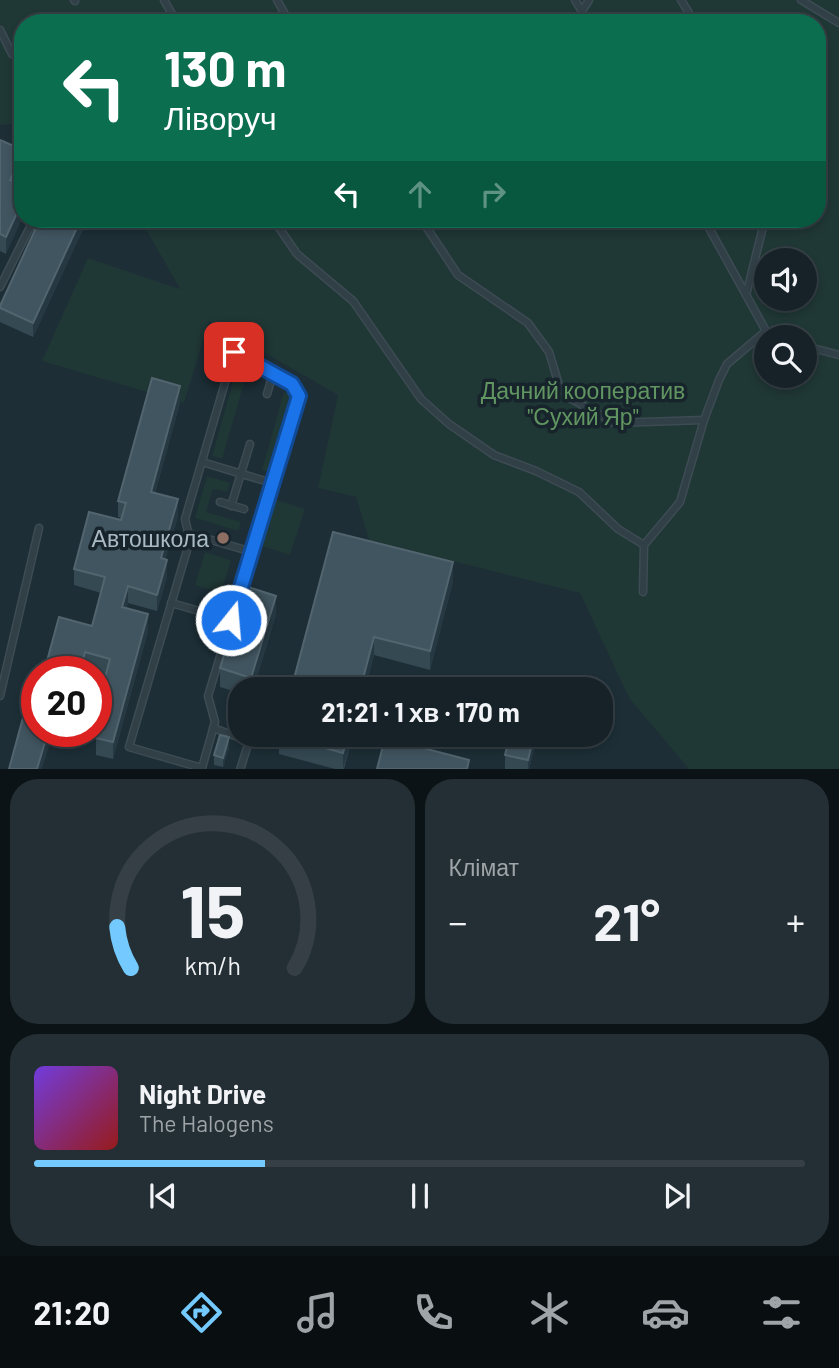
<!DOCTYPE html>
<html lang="uk">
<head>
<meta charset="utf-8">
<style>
	:root { --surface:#162228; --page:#232f34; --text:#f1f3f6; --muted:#9ea4a8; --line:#353f45; --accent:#74caff }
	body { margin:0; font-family:Barlow,sans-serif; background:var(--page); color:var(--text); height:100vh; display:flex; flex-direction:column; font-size:26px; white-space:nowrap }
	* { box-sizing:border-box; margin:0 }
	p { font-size:23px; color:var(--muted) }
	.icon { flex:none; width:38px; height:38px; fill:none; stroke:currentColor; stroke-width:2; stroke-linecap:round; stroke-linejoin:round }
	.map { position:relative; height:769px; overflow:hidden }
	.panel { display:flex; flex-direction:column; gap:10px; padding:10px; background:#0c1316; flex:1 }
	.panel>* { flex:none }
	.guide { position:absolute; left:14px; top:14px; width:812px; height:214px; border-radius:28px; box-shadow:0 4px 10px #0003,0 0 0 2px var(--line); background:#0b6e4f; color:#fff; overflow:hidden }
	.tools { position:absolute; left:754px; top:248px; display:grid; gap:14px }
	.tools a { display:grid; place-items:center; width:63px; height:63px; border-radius:50%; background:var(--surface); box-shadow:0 4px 10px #0003,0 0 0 2px var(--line); font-size:35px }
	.speed { position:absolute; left:21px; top:656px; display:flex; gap:14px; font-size:35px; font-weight:700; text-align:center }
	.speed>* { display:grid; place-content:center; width:91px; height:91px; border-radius:50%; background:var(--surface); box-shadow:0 4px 10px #0003,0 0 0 2px var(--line); line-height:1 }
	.speed .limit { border:10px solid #d22; background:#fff; color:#111 }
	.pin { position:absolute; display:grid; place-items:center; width:60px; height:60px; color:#fff; margin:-30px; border-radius:14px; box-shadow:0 4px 10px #0006 }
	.me { position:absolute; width:77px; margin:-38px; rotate:17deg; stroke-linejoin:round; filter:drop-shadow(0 0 5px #0008) }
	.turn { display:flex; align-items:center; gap:24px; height:147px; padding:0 35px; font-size:32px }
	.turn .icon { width:91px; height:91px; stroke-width:2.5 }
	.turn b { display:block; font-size:49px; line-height:60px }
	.lanes { display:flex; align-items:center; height:66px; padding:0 35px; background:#0003; justify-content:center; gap:35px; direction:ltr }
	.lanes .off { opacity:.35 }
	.big { font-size:52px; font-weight:700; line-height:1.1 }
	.panel .card { flex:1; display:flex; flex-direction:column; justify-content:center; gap:10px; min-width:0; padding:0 24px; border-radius:28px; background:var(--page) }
	.panel .dial { align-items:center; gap:0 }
	.dial svg { height:182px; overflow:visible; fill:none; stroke:var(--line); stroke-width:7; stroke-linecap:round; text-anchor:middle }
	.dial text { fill:var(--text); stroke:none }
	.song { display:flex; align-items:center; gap:21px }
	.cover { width:84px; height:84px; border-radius:10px; background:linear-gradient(135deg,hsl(260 70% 55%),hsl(0 70% 35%)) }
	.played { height:7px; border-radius:4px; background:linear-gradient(90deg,var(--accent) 30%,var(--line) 30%) }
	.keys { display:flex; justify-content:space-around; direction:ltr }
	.heat { display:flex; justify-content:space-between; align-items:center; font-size:38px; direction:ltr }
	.panel .tiles { flex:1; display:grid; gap:10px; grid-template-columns:1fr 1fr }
	.card:last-child { grid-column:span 2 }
	.trip { position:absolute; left:228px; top:677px; width:385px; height:70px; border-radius:28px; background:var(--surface); box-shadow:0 4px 10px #0003,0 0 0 2px var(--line); font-weight:700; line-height:70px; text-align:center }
	.tab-bar { display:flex; height:112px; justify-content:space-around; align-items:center; background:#090e10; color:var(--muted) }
	.tab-bar .icon { width:49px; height:49px }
	.tab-bar .current { color:var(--accent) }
	.tab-bar b { font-size:32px; color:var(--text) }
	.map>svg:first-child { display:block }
	.green { fill:#1f3735; fill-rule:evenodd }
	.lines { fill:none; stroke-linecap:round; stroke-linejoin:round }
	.lane-casing { stroke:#3d4b53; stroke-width:9 }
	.lane { stroke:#313f47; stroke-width:6 }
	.wall { fill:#354953 }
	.shaded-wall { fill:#263943 }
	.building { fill:#415560; stroke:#52656f; stroke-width:2 }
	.route-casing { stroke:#114b97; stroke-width:18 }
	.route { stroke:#1a73e8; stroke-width:12 }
	.education-dot { fill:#8d6e63; stroke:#17242b; stroke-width:2.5 }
	.labels { text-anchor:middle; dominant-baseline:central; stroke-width:7; stroke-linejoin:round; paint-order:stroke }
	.park-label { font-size:23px; fill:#619561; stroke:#17242b }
	.poi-label { font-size:23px; fill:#aabac4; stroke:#17242b; text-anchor:end }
</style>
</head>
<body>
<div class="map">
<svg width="839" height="770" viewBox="0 0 839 770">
	<rect width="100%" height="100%" fill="#1d2e36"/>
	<!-- green -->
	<g class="green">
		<path d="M0,0H839V769H689L629,698L580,593L369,540L356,497L318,488L338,395L209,321L184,403L42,361L88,258L180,289L140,219H817V23H23V123L0,125ZM766,261H805V299H766ZM766,338H805V376H766Z"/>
		<path d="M234,378L245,380L222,459L212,456Z"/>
		<path d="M284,392L295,395L272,473L262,470Z"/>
		<path d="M207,476L230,483L227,492L213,489L206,512L241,522L238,531L195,518Z"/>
		<path d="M274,499L305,509L290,555L259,545Z"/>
		<path d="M205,552L231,560L221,593L195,585Z"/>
	</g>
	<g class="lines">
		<defs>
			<g id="lane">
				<path d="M74,0L75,1"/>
				<path d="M164,0L177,23"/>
				<path d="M277,0L290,23"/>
				<path d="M575,0L589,23"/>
				<path d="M681,0L695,23"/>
				<path d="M801,0L839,23"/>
				<path d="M582,11L589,0"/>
				<path d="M0,30L12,54"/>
				<path d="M273,219L297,254L353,301L421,399L449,424L494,455L536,471L579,492L618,529L644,545"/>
				<path d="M421,219L458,275L528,323L549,352L559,385L568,397L614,423L704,420"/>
				<path d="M704,219L766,331"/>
				<path d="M0,287L34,219"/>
				<path d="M746,295L765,219"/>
				<path d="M805,346L839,355"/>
				<path d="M267,394L273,374L292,384L299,396L208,696L215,722L202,768L129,747L190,540L185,519L234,352L273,374"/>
				<path d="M202,462L272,483"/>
				<path d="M220,502L244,509"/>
				<path d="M231,506L250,444"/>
				<path d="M188,533L252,552"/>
				<path d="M643,592L644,545L680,502L704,420L719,380L727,364L766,331L780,338"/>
				<path d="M171,603L231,620"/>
				<path d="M0,696L39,528"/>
				<path d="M213,728L249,741"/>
				<path d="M240,770L251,735"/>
			</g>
		</defs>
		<!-- lane casing -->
		<use href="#lane" class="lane-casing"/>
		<!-- lane -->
		<use href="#lane" class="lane"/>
	</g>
	<!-- wall -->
	<g class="wall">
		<path d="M0,140L17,182L6,254L0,251Z"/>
		<path d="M84,219V227L33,337L0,322V306Z"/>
		<path d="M180,403L155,493L178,516L165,560L167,577L157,611L128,603L126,608L148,631L113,759L96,755V738L106,698H104V681L106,674L85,669L44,672L92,626L101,593L74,585V569L121,520V518L118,517V501Z"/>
		<path d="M453,581L430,670L374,655L365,690H291Z"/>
		<path d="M276,615L253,690H240V693L220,687V668Z"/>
		<path d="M279,735H353L344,769H335L279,754Z"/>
		<path d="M536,735V741L529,769H505V755Z"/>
		<path d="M229,747L223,767L214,765V755Z"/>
	</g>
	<!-- shaded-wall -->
	<g class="shaded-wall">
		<path d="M23,154V170L10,196V180Z"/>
		<path d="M23,200V217L6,254V237Z"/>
		<path d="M81,219H84V227L33,337V323Z"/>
		<path d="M180,386V403L151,508V492Z"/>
		<path d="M178,499V516L161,575V558Z"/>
		<path d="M167,560V577L157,611V595Z"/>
		<path d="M453,562V581L430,670V651Z"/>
		<path d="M128,586V603L122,623V607Z"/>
		<path d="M276,596V615L253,690H251V678Z"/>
		<path d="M148,614V631L113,759V742Z"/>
		<path d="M374,637V655L365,690H360Z"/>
		<path d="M85,652V669L84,672H80Z"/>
		<path d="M48,732H51V740L42,769H37Z"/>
		<path d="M348,735H353L343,769V753Z"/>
		<path d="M534,735H536V741L529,769H528V760Z"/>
		<path d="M229,737V747L223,767V758Z"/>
	</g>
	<!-- building -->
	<g class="building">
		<path d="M0,140L23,150V154L10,180L23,185V200L6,237L0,234Z"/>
		<path d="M40,219H81L33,323L0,308V306Z"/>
		<path d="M152,378L180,386L151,492L178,499L161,558L167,560L157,595L128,586L122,607L148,614L113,742L96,738L110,683L104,681L110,659L85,652L80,672H44L59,617L92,626L105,577L74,569L89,512L121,520L126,503L118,501Z"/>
		<path d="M333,532L453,562L430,651L374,637L360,690H291Z"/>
		<path d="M245,586L276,596L251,678L220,668Z"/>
		<path d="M24,714L37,717V732H48L37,769H9Z"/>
		<path d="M220,735L229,737L223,758L214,755Z"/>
		<path d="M279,735H348L343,753Z"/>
		<path d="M510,735H534L528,760L505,755Z"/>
		<path d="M385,738L469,760L467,769H377Z"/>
	</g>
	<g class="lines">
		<defs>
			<path id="route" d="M231,620L299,396L292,384L234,352"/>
		</defs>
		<!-- route casing -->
		<use href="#route" class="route-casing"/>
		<!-- route -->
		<use href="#route" class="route"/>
	</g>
	<!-- markers -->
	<circle class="education-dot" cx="223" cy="538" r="7"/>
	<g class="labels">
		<!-- park labels -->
		<g class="park-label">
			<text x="583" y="390">Дачний кооператив<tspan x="583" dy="26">"Сухий Яр"</tspan></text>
		</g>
		<!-- poi labels -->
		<g class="poi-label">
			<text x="209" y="538">Автошкола</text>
		</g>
	</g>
</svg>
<div class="tools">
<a><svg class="icon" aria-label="sound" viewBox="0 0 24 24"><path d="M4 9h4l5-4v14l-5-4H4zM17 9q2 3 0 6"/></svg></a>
<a><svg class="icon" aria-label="search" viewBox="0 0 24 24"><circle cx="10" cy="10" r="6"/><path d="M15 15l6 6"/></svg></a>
</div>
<div class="speed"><div class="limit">20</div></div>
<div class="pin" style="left:234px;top:352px;background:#d93025"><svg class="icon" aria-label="arrive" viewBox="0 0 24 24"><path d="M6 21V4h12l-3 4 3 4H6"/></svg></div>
<svg class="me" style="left:231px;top:620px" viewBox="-20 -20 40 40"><circle r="17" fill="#1a73e8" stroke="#fff" stroke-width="3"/><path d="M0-11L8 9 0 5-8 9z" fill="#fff"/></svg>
<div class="trip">21:21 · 1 хв · 170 m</div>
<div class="guide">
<div class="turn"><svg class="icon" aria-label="left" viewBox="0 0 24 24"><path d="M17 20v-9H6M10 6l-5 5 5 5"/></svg><div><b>130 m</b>Ліворуч</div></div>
<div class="lanes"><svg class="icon" aria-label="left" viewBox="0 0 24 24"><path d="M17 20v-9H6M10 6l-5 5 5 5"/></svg><svg class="icon off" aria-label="ahead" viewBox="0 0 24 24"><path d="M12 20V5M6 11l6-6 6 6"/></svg><svg class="icon off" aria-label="right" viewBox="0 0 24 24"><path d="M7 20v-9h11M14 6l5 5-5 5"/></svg></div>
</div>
</div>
<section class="panel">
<div class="tiles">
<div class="card dial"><svg viewBox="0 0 100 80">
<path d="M14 69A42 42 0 1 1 86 69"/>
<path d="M14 69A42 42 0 0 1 8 51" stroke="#74caff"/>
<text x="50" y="56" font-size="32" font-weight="700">15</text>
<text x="50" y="72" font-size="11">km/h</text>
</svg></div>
<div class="card"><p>Клімат</p>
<div class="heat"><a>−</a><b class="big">21°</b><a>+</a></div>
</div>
<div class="card">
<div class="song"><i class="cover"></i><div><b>Night Drive</b><p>The Halogens</p></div></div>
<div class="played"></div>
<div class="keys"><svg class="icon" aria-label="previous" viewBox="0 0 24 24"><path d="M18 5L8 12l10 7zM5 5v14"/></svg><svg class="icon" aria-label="pause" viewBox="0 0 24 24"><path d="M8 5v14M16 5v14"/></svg><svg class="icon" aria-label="next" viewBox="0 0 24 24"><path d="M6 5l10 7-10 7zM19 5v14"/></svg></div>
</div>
</div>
</section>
<nav class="tab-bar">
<b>21:20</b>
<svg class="icon current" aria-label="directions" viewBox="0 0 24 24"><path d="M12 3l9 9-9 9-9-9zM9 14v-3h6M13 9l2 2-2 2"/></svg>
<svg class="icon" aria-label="music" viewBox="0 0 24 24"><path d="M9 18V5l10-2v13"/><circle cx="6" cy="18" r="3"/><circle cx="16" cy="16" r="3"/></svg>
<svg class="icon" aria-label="phone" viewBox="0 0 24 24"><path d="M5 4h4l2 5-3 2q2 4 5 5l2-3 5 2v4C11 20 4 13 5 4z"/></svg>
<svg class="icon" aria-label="climate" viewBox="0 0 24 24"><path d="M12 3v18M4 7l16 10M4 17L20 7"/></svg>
<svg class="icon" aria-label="car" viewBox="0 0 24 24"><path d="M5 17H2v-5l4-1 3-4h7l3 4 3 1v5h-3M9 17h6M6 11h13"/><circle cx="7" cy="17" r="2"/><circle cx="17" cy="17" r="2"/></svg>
<svg class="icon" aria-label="filters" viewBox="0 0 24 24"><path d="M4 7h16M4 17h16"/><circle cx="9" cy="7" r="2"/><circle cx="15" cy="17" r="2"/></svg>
</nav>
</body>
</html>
